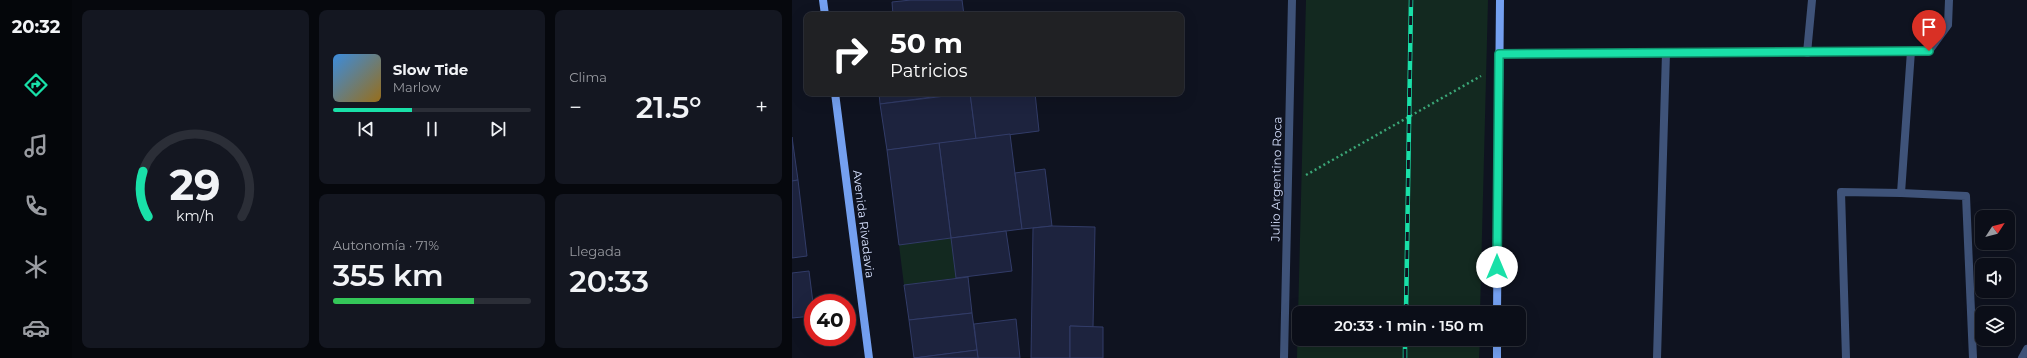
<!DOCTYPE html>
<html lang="es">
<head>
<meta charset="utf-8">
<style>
	:root { --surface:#0b0e18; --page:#141721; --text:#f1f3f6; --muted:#9a9ca2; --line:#2b2e37; --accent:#19e0a8 }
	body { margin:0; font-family:Montserrat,sans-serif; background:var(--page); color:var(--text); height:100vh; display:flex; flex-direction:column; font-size:15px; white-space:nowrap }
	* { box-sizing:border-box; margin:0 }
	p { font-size:13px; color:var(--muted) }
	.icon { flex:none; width:22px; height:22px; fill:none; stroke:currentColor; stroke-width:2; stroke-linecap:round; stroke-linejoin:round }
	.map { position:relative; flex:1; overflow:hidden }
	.details { display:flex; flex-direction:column; gap:10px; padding:10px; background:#06080d; width:720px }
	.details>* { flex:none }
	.banner { position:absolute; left:12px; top:12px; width:380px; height:84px; border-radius:8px; box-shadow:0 4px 16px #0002,0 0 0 1px var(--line); background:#202124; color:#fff; overflow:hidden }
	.needle { width:26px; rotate:54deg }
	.buttons { position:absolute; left:1183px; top:210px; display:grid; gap:8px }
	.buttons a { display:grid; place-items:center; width:40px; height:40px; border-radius:8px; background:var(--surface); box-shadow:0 4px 16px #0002,0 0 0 1px var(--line); font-size:20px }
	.speed { position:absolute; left:12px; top:294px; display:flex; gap:8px; font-size:20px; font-weight:700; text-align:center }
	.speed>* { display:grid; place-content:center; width:52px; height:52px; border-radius:50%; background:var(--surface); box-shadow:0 4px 16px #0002,0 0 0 1px var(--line); line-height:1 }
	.speed .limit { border:6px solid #d22; background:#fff; color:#111 }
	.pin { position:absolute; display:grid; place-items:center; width:34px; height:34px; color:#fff; margin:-41px -17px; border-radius:50% 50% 50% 0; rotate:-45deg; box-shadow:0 0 4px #0007 }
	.pin .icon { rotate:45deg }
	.me { position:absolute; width:44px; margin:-22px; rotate:0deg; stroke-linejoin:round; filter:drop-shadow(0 0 3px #0008) }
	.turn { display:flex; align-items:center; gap:14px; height:84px; padding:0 20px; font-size:18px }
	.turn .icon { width:52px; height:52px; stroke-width:2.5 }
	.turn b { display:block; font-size:28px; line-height:34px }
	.big { font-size:30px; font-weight:600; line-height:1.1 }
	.details .widget { flex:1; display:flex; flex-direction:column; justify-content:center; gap:6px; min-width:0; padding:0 14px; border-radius:8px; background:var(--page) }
	.details .dial { align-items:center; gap:0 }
	.dial svg { height:104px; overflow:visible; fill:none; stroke:var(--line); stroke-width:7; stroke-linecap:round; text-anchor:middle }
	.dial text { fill:var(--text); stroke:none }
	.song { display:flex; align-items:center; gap:12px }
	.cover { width:48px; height:48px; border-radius:6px; background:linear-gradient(135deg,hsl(210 70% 55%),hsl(40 70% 35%)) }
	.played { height:4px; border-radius:2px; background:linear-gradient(90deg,var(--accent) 40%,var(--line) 40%) }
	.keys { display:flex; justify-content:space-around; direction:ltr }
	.heat { display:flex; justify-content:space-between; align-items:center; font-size:22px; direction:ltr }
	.charge { height:6px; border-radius:3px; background:linear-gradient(90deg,#34c759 71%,var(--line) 0) }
	.details .tiles { flex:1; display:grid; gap:10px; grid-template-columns:repeat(3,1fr) }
	.widget:first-child { grid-row:span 2 }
	.trip { position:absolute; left:500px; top:306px; width:234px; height:40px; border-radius:8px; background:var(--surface); box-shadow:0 4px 16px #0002,0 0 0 1px var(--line); font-weight:600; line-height:40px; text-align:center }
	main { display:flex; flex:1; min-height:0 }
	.tab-bar { display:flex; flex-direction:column; width:72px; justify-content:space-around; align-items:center; background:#04060a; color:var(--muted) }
	.tab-bar .icon { width:28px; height:28px }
	.tab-bar .selected { color:var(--accent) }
	.tab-bar b { font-size:18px; color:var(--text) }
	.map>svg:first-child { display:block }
	.green { fill:#132920 }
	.building { fill:#1d233e; stroke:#323c68 }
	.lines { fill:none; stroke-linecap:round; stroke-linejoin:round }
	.path { stroke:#3ba677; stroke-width:2.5; stroke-dasharray:2 3; stroke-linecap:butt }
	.street { stroke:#3f5379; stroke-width:8 }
	.secondary { stroke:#74a0f0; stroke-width:8 }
	.rail-casing { stroke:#19e0a8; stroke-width:4.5 }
	.rail { stroke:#0f1320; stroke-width:3; stroke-dasharray:9; stroke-linecap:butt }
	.route-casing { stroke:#10926d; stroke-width:10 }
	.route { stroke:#19e0a8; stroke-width:7 }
	.labels { text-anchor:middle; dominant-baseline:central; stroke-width:3; stroke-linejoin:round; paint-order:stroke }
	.street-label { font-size:12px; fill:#d3ddfa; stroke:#0f1320 }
</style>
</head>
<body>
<main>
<nav class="tab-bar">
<b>20:32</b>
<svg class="icon selected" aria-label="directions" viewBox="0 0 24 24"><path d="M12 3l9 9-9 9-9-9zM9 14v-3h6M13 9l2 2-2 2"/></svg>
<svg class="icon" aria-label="music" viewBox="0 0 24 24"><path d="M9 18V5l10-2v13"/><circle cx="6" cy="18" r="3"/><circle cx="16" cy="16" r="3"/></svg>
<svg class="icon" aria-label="phone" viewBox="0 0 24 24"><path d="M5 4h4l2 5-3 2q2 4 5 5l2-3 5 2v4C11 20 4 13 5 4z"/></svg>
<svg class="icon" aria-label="climate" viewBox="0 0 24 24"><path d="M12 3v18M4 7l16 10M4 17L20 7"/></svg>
<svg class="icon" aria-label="car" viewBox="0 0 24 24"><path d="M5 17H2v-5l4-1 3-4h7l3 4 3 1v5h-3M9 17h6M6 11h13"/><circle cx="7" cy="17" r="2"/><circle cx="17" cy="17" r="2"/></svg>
</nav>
<section class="details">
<div class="tiles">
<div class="widget dial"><svg viewBox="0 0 100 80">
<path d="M14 69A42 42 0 1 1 86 69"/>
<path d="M14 69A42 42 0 0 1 10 34" stroke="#19e0a8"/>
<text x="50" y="56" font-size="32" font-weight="700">29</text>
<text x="50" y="72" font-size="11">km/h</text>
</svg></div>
<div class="widget">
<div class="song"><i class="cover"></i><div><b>Slow Tide</b><p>Marlow</p></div></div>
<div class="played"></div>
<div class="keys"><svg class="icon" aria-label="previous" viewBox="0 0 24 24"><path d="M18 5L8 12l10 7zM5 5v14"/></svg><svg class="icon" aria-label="pause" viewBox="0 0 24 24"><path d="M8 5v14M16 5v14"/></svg><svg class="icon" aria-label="next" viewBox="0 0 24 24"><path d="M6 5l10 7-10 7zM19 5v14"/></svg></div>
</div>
<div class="widget"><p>Clima</p>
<div class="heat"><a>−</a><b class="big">21.5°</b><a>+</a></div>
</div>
<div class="widget"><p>Autonomía · 71%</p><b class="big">355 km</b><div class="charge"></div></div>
<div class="widget"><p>Llegada</p><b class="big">20:33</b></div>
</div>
</section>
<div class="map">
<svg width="1235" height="358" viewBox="0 0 1235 358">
	<rect width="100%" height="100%" fill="#0f1320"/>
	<!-- green -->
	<g class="green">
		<path d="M514,0H696L688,313H507V339H688L687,358H505Z"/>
		<path d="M159,238L164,278L112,285L107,245Z"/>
	</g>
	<!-- building -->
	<g class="building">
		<path d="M119,0H170L172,15H101L100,2Z"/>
		<path d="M87,93H140V97L88,104Z"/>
		<path d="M140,93H172L140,97Z"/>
		<path d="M178,93L184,139L95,150L88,104Z"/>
		<path d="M178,93H243L247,131L184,139Z"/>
		<path d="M218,134L230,229L159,238L147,143Z"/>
		<path d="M0,137L6,180L0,181Z"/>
		<path d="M147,143L159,238L107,245L95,150Z"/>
		<path d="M253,169L260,226L230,229L223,173Z"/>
		<path d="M6,180L15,256L0,258V181Z"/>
		<path d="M260,226L303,227L301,327L278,326V358H239L241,228Z"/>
		<path d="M214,231L220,271L164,278L159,238Z"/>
		<path d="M17,271L21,303V316L0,318V273Z"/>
		<path d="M176,277L180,313L117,320L112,285Z"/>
		<path d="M180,313L185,350L122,358L117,320Z"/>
		<path d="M224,319L228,358H186L182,324Z"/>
		<path d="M278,326L311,327V358H278Z"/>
		<path d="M185,350L186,358H122Z"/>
	</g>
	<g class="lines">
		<!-- path -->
		<path class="path" d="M514,175L689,76"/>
		<!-- street -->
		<g class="street">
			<path d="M1015,53L1020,0"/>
			<path d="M707,54L1137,51L1156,25L1157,0"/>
			<path d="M1109,193L1174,196L1181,358"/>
			<path d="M492,358L500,0"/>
			<path d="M865,358L874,53"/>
			<path d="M1054,358L1049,192L1109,193L1119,51"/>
			<path d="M1230,358L1235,349"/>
		</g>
		<!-- secondary -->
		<g class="secondary">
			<path d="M31,0L33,15"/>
			<path d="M43,93L77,358"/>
			<path d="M705,313L708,0"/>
			<path d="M705,358V339"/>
		</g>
		<defs>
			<g id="rail">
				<path d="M614,313L619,0"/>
				<path d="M613,358V339"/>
			</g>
		</defs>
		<!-- rail casing -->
		<use href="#rail" class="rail-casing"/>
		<!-- rail -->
		<use href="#rail" class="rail"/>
	</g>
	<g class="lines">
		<defs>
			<path id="route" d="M705,267L707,54L1137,51"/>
		</defs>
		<!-- route casing -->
		<use href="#route" class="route-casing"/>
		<!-- route -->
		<use href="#route" class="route"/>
	</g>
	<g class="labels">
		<!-- street labels -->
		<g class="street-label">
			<text transform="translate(484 179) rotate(-89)">Julio Argentino Roca</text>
			<text transform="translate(72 224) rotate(83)">Avenida Rivadavia</text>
		</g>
	</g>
</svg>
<div class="buttons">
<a><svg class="needle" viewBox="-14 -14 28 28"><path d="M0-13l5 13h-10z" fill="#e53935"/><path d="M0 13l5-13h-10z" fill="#9a9ca2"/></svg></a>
<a><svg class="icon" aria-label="sound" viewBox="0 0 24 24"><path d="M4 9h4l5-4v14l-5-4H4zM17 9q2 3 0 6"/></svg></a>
<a><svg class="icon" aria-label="layers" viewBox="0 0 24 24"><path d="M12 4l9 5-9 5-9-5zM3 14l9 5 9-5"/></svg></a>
</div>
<div class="speed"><div class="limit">40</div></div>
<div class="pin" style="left:1137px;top:51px;background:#d93025"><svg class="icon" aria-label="arrive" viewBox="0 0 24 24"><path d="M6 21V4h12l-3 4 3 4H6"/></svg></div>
<svg class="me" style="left:705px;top:267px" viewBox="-20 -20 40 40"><circle r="19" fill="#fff"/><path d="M0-13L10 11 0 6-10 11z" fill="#19e0a8"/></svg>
<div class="trip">20:33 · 1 min · 150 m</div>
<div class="banner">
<div class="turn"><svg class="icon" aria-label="right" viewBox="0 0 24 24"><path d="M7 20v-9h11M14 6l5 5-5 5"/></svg><div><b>50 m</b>Patricios</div></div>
</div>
</div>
</main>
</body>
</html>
